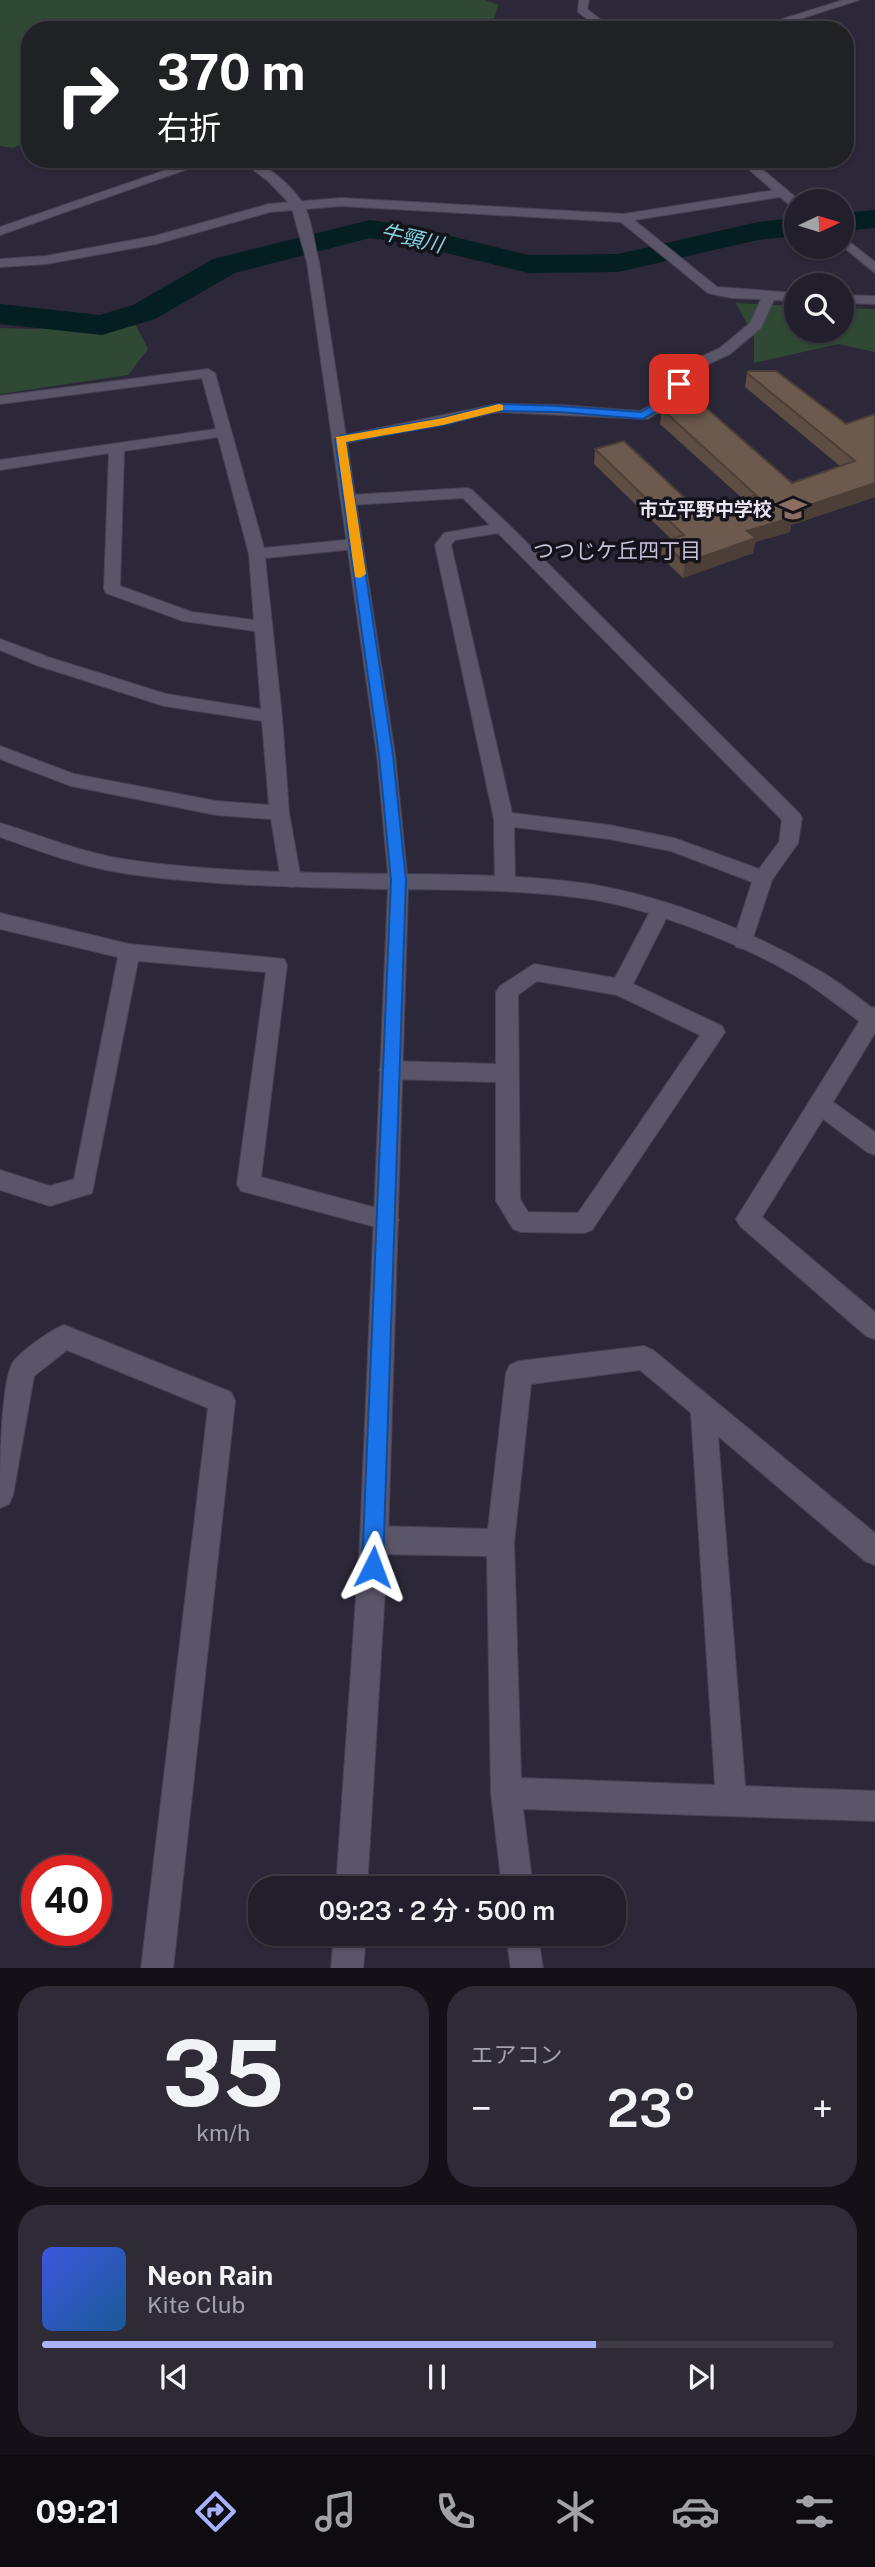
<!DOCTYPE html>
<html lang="ja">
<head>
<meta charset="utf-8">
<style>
	:root { --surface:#221e2b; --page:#2e2b37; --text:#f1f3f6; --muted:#a2a2a9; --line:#3f3c47; --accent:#a7b1fc }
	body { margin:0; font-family:"Public Sans","Noto Sans JP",sans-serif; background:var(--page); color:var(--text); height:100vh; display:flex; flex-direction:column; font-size:26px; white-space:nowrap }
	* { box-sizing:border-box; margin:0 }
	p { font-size:23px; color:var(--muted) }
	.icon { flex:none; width:38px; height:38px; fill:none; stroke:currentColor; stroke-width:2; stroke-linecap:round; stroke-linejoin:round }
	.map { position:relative; height:1968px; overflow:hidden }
	.details { display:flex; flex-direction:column; gap:18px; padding:18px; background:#131018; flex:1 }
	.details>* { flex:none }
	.banner { position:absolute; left:21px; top:21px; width:833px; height:147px; border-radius:28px; box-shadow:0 2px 5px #0004,0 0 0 2px var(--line); background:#202124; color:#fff; overflow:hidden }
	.needle { width:46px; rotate:86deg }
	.buttons { position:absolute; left:784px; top:189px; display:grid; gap:14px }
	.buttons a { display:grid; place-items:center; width:70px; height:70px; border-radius:50%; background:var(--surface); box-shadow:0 2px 5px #0004,0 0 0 2px var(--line); font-size:35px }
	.speed { position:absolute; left:21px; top:1855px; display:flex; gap:14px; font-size:35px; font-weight:700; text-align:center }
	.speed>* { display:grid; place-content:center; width:91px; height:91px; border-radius:50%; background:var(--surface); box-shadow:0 2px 5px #0004,0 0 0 2px var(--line); line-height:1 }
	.speed .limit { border:10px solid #d22; background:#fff; color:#111 }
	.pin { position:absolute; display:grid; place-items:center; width:60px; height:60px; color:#fff; margin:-30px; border-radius:14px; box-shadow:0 4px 10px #0006 }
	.me { position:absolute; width:77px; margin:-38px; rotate:3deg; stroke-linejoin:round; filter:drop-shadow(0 0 5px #0008) }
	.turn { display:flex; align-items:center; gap:24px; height:147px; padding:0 21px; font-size:32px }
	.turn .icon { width:91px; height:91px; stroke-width:2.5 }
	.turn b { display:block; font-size:49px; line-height:60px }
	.big { font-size:52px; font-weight:600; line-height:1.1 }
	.details .widget { flex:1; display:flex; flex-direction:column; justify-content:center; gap:10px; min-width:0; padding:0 24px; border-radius:28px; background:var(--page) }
	.details .dial { align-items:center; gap:0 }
	.dial b { font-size:91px; line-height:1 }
	.song { display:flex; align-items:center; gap:21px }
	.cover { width:84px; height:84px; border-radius:10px; background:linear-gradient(135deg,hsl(230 70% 55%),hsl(210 70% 35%)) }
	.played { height:7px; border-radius:4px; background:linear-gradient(90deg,var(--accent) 70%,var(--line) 70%) }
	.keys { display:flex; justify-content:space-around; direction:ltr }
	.heat { display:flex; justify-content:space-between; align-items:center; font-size:38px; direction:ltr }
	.details .tiles { flex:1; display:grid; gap:18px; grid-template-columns:1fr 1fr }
	.widget:last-child { grid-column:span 2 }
	.trip { position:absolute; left:248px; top:1876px; width:378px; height:70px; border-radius:28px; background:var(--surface); box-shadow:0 2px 5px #0004,0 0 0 2px var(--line); font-weight:600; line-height:70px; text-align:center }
	.tab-bar { display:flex; height:112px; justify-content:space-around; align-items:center; background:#0e0c11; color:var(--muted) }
	.tab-bar .icon { width:49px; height:49px }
	.tab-bar .active { color:var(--accent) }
	.tab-bar b { font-size:32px; color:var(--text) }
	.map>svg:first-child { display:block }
	.green { fill:#304934 }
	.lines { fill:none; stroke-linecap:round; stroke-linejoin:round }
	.river { fill:#041e21; fill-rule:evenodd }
	.street-casing { stroke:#484352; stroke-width:2 }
	.secondary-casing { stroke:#484352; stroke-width:2 }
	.street { fill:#5b5569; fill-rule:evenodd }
	.secondary { fill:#5b5569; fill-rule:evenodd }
	.wall { fill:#5e4d43 }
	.shaded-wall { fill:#4c3f37 }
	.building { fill:#6d5a4e; stroke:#4c3f37; stroke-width:2 }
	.route { fill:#1a73e8; stroke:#114b97; stroke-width:2 }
	.slow { fill:#f59e0b }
	.labels { text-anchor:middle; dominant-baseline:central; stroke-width:7; stroke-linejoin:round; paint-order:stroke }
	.far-poi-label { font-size:19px; font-weight:bold; fill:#e8e5f1; stroke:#14121a; text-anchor:end }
	.far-water-label { font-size:21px; font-style:italic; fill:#81d6df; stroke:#14121a }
	.far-neighbourhood-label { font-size:21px; fill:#c7c1d8; stroke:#14121a }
</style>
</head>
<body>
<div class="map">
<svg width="875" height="1969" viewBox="0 0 875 1969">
	<rect width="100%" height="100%" fill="#2d2839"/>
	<!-- green -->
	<g class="green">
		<path d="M0,0H485L498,5L491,30H30V140L13,148L0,146Z"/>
		<path d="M736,303L796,306V331H842V308L875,309V352L838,344L754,363V337Z"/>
		<path d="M133,320L148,349L128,375L0,394V328L33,329Z"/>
	</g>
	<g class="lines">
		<!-- river -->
		<g class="river">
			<path d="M875,210V228L842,231V213Z"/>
			<path d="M796,218V236L758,240L618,272L529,273L405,243L370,238L235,273L155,319L102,335L0,324V304L100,315L133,305L213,259L370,220L405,225L529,255L618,254L758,222Z"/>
		</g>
		<defs>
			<g id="street">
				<path d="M579,0H589L587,9L614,30H602L578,12Z"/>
				<path d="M782,189L786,190V196L634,220L717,287L796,293V301L774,300L761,328L730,354L700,368L668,407L648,419L498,412L340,444L333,440L340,436L498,404L559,405L640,411L658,401L690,362L720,348L750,323L761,299L731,298L708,293L621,222L341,206L270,212L156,244L46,264L0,267V259L46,256L155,236L269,204L341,198L624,214Z"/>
				<path d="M842,295L875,296V304L842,303Z"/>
				<path d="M208,369L215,373L264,548L355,539L363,544L355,549L265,558L282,717L289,813L301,880L298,885L291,887L284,885L281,880L271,819L216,815L71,786L0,759V746L74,774L216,801L269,805L262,721L164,706L36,665L0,650V639L48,657L166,694L261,709L255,631L183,621L106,593L104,589L109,453L0,470V460L216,429L202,378L0,404V396ZM218,437L249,554L254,620L192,612L120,586L124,451Z"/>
				<path d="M467,488L472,490L509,525L799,813L802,818L798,843L772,880L750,947L743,949L736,947L733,941L752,882L671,851L609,839L514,827L515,883L512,888L505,890L498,888L495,883L494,819L435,545L444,533L490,525L463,498L350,505L342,500L350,495ZM498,533L782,820L779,842L759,869L674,838L609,825L512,813L451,545L455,540Z"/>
				<path d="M661,901L668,904L671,909L633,984L722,1026L725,1032L592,1230L584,1233L521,1232L513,1229L496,1201V1082L390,1079L382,1076L379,1070L382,1064L390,1061L496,1064V992L500,986L534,964L615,978L654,904ZM537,981L617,995L700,1035L578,1213L528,1212L520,1199L518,995Z"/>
				<path d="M0,913L129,944L284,959L287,965L261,1177L395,1213L399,1220L395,1227L387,1230L241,1191L237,1184L266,972L138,961L92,1193L50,1206L0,1190V1170L50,1186L74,1179L118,957L0,929Z"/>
				<path d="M875,1007V1033L833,1102L875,1132V1155L867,1152L823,1119L762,1217L875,1312V1339L866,1336L740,1226L736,1219L867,1009Z"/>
				<path d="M64,1325L231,1392L235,1401L173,1969H141L208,1408L67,1350L34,1376L13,1495L9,1504L0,1508C0,1476 0,1389 12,1364C19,1352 51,1330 64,1325Z"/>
				<path d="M644,1346L653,1350L875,1533V1565L865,1561L718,1436L745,1786L875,1791V1821L523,1809L533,1888H502L491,1793L487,1556L374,1554L364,1550L360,1540L364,1530L374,1526L488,1529L506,1373L510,1365L519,1361ZM640,1370L691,1413L715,1785L521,1778L514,1543L531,1384Z"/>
				<path d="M506,1934H538L543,1969H511Z"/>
			</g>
			<g id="secondary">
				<path d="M843,0H859L765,30H748Z"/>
				<path d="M198,159H216L0,235V227Z"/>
				<path d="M239,159C262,159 289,183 302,202C312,218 314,244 319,262L395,755L407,874C468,875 529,875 589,884C668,897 749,930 818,970C838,981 856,996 875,1010V1029L867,1027C847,1012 827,997 807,983C752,947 653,909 589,899C529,890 468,890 408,889L388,1540L367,1888H336L360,1540L388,889C302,887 214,886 129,874C85,868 42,852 0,837V823C43,836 85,854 129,860C214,872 302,873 388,874L377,755L307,262L291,205L268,181Z"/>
				<path d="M737,159H750L800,201H796V208L792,207Z"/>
				<path d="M842,236L875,262V273L842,246Z"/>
				<path d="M334,1934H366L363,1969H331Z"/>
			</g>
		</defs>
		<!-- street casing -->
		<use href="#street" class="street-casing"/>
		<!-- secondary casing -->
		<use href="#secondary" class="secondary-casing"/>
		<!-- street -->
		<use href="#street" class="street"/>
		<!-- secondary -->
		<use href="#secondary" class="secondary"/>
	</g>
	<!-- wall -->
	<path class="wall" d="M747,373L846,424L875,497L791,525L790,532L755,542L753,553L683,578L661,557L663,542L671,539L594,464L595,449L701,513L743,499L660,424L662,409L792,483L840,466L745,387Z"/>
	<!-- shaded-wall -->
	<path class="shaded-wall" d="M875,483V497L791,525L790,532L755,542L753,553L683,578L685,563L747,531L786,513Z"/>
	<!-- building -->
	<path class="building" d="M749,371H776L846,424L875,414V483L786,513L793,517L747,531L756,538L685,563L663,542L684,535L595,449L624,441L701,513L756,495L662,409L696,399L792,483L855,461L747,373Z"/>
	<!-- route -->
	<path class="route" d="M679,381L684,384L666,406L643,419L559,412L498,411L443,425L346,442L393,755L406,880L383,1567L380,1575L373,1578L365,1575L362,1567L391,880L379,755L335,440L340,436L443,418L498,404L559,406L641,412L659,401Z"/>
	<!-- slow -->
	<path class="slow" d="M499,404L503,405V410L443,425L346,442L366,574L360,578L355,577L336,437L443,418Z"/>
	<!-- icons -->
	<defs>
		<symbol id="school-bare" viewBox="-9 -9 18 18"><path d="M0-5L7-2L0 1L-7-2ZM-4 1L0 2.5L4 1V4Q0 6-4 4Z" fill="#8d6e63" stroke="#14121a" stroke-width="2.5" paint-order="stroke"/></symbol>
	</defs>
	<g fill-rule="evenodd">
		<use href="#school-bare" x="774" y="490" width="38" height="38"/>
	</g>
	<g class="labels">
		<!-- far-poi labels -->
		<g class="far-poi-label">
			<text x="772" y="509">市立平野中学校</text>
		</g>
		<!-- far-water labels -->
		<g class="far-water-label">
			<text transform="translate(412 238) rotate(13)">牛頸川</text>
		</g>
		<!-- far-neighbourhood labels -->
		<g class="far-neighbourhood-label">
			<text x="617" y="550">つつじケ丘四丁目</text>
		</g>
	</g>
</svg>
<div class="buttons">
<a><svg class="needle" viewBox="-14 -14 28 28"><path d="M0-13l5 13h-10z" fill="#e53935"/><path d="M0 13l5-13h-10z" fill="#a2a2a9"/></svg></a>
<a><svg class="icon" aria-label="search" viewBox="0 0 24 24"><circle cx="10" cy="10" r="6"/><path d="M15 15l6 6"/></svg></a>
</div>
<div class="speed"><div class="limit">40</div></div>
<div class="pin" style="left:679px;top:384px;background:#d93025"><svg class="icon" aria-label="arrive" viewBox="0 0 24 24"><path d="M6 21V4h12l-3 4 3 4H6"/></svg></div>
<svg class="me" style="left:373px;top:1567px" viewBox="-20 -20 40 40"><path d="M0-17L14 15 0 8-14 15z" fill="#1a73e8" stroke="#fff" stroke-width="4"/></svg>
<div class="trip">09:23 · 2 分 · 500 m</div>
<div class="banner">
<div class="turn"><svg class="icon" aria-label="right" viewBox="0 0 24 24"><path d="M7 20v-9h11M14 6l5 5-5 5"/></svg><div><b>370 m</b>右折</div></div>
</div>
</div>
<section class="details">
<div class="tiles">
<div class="widget dial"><b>35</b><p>km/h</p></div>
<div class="widget"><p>エアコン</p>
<div class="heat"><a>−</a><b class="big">23°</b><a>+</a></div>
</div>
<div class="widget">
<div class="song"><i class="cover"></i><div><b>Neon Rain</b><p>Kite Club</p></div></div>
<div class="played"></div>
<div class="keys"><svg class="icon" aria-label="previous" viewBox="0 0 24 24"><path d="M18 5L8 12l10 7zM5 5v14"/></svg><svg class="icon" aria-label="pause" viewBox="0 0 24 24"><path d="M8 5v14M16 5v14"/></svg><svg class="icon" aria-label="next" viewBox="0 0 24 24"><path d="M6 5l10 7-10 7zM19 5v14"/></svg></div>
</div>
</div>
</section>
<nav class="tab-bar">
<b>09:21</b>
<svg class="icon active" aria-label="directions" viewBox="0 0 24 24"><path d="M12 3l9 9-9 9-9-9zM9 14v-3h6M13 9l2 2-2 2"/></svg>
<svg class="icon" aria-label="music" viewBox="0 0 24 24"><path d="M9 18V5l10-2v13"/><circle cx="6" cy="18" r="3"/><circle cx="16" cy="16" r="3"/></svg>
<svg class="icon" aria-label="phone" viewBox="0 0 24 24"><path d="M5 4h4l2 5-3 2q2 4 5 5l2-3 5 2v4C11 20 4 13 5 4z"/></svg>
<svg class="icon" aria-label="climate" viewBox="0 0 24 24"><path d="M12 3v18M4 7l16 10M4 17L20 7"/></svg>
<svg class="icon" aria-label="car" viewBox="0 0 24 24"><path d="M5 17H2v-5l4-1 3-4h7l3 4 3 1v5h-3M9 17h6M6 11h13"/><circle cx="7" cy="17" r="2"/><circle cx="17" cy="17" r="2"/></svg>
<svg class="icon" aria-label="filters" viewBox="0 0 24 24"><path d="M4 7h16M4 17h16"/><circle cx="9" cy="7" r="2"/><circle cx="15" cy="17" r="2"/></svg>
</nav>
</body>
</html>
